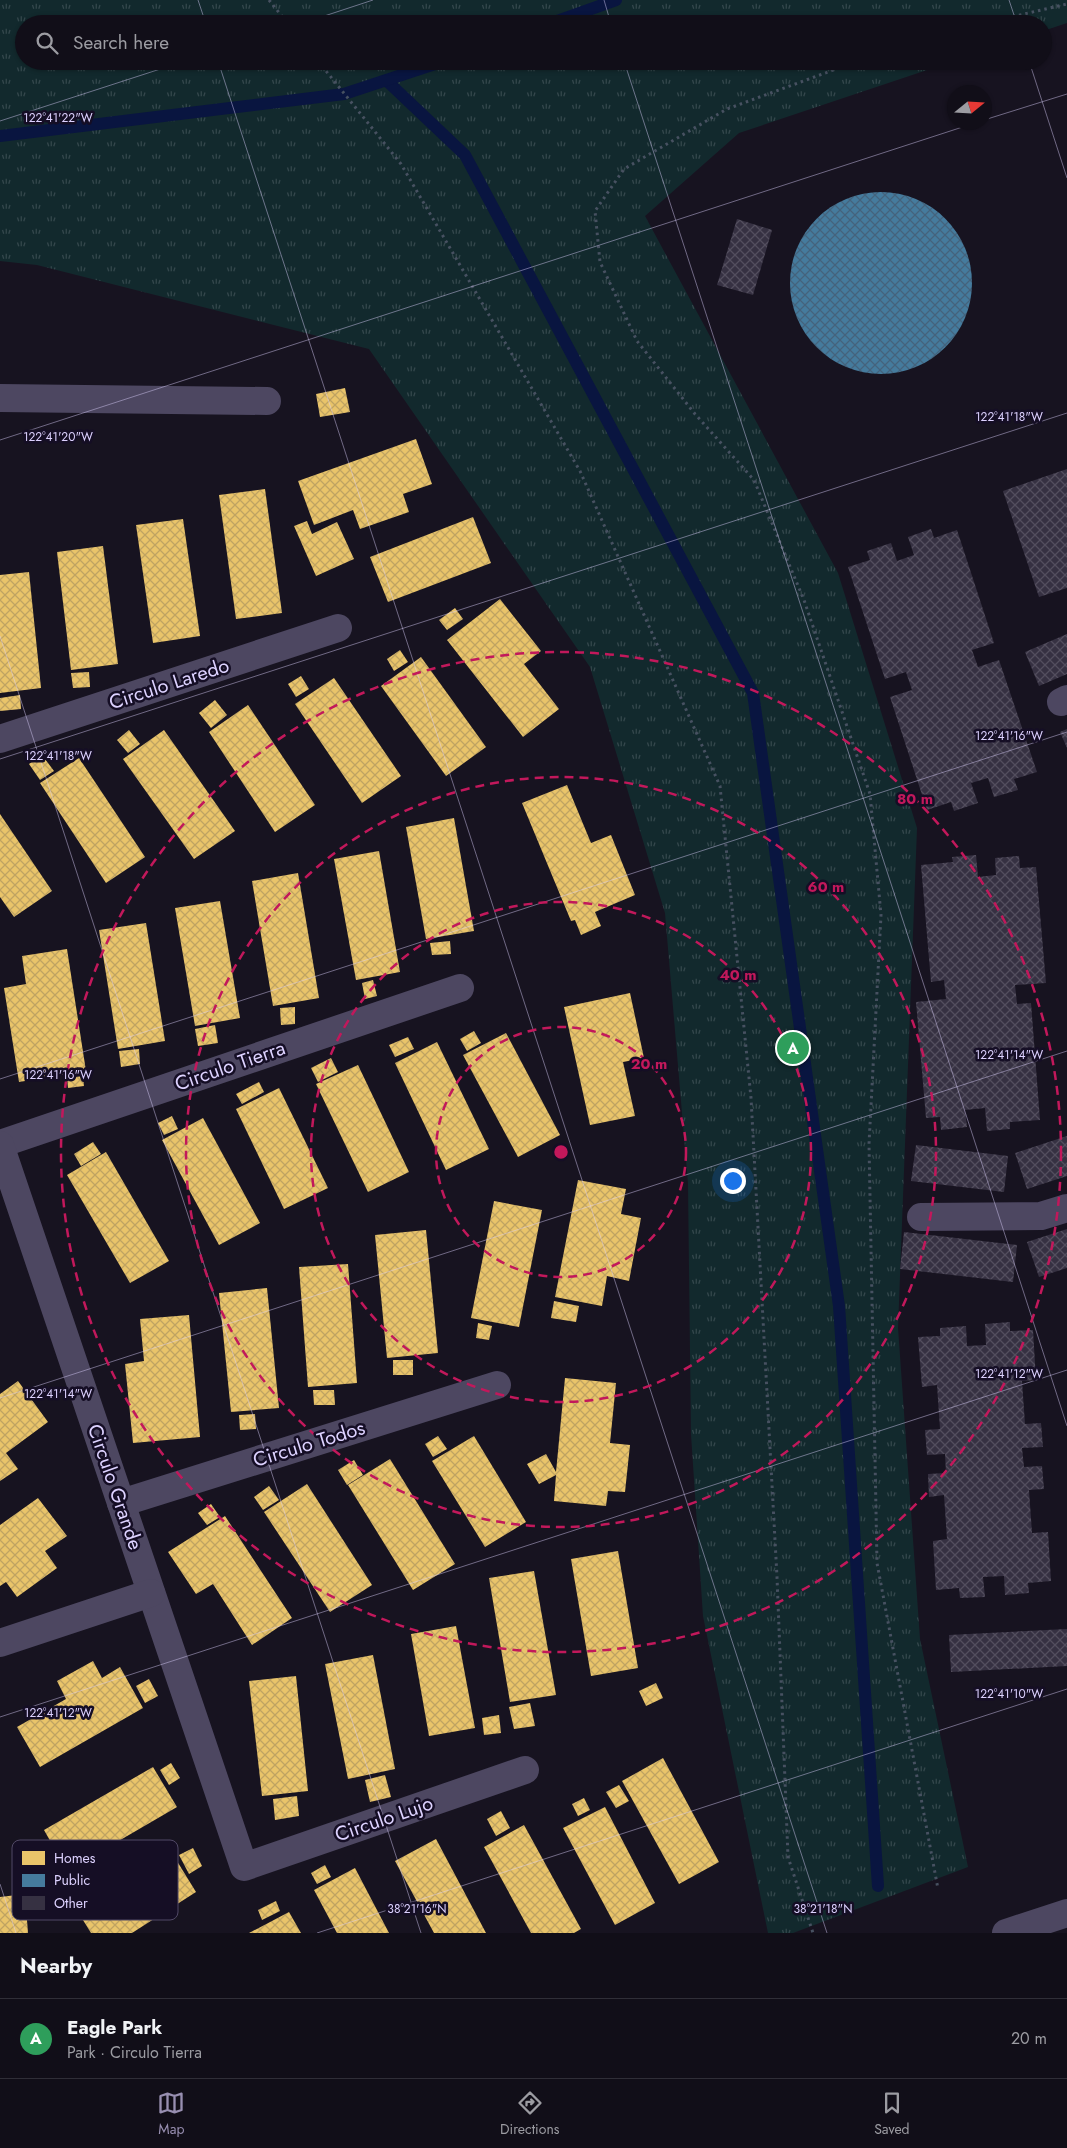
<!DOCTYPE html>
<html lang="en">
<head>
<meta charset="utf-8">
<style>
	body { margin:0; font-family:Jost,sans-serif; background:#1a1721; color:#f1f3f6 }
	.compass { position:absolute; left:947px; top:85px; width:45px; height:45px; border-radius:50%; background:#110e18; box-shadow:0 1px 4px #0004; rotate:72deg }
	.you { position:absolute; left:732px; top:1180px; width:18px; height:18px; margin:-12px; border:4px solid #fff; border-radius:50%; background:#1a73e8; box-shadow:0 0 0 8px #1a73e833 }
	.badge { display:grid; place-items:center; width:32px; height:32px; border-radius:50%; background:#988fb1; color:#fff; font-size:16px; font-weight:700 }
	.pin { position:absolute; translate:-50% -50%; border:2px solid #fff; box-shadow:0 1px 5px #0006 }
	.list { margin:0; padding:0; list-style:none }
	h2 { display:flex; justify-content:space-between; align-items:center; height:65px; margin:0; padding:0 20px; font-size:21px }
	h2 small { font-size:16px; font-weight:400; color:#9c9ca2 }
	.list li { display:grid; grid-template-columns:32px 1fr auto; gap:15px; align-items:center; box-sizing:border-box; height:80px; padding:0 20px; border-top:1px solid #302e37 }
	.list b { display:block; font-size:19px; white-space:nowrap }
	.list p { margin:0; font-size:16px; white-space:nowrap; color:#9c9ca2 }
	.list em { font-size:16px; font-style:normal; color:#9c9ca2 }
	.icon { flex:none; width:28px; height:28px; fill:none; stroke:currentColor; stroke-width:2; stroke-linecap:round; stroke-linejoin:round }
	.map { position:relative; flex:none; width:1067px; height:1933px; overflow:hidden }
	.search { position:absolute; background:#110e18; box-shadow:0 1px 4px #0004; left:15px; right:15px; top:15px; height:55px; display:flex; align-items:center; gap:12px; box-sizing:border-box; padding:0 18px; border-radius:28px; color:#9c9ca2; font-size:19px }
	.sheet { height:145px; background:#110e18 }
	nav { display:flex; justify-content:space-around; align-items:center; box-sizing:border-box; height:70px; border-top:1px solid #302e37; background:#110e18; font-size:14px; color:#9c9ca2 }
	nav a { display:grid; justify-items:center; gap:2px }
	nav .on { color:#988fb1 }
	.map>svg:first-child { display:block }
</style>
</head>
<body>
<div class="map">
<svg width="1067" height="1933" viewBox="0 0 1067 1933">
	<defs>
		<pattern id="park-tufts" width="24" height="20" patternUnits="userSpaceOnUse" patternTransform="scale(1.25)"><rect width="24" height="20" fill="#12292d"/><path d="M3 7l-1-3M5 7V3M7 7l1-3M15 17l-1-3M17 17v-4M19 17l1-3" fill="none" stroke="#34474c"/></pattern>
		<pattern id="homes-cross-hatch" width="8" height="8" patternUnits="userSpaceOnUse" patternTransform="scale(1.25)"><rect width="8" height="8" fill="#e9c46a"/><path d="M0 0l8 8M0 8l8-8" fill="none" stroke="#bfa362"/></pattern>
		<pattern id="public-cross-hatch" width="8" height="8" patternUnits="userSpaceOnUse" patternTransform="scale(1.25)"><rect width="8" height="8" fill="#457b9d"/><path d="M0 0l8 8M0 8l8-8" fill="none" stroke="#44637d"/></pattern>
		<pattern id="building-cross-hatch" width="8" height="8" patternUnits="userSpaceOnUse" patternTransform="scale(1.25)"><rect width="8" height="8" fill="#363142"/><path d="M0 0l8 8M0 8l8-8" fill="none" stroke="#534e5e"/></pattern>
	</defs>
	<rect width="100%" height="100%" fill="#171320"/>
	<path fill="url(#park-tufts)" d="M 0,0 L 1067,0 L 1067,23 L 1043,31 L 1043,24 L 24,24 L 24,61 L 954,61 L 739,133 L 645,216 L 838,573 L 917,828 L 898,1328 L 920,1639 L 968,1867 L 793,1933 L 768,1933 L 703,1616 L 691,1434 L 688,1183 L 665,913 L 590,667 L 369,349 L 37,265 L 0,261 Z"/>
	<g fill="url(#homes-cross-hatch)">
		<path d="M 345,388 L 350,412 L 320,417 L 316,394 Z"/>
		<path d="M 416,439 L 432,484 L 403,494 L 409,512 L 360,529 L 353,510 L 314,525 L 298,481 Z"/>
		<path d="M 265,489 L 282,613 L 236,619 L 219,495 Z"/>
		<path d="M 473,517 L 491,563 L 388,602 L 370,557 Z"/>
		<path d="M 183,519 L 200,636 L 153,643 L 136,525 Z"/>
		<path d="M 307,521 L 312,534 L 337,522 L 354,559 L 316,576 L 294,526 Z"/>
		<path d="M 103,546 L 118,664 L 71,670 L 57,552 Z"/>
		<path d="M 29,572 L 41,688 L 0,693 L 0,575 Z"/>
		<path d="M 500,599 L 541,651 L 524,664 L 559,709 L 523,737 L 447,640 Z"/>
		<path d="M 455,608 L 463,619 L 447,630 L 439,620 Z"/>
		<path d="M 400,650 L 408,662 L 394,671 L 387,659 Z"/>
		<path d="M 421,657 L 486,747 L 446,776 L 381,686 Z"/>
		<path d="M 89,672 L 90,687 L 73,688 L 71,673 Z"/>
		<path d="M 301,676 L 309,689 L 296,697 L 288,684 Z"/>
		<path d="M 334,678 L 401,776 L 362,803 L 295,704 Z"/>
		<path d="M 20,695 L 21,709 L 0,711 L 0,698 Z"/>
		<path d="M 215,700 L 227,715 L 211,728 L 199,713 Z"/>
		<path d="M 248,705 L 315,805 L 275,832 L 209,732 Z"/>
		<path d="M 129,730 L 140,744 L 128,753 L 117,740 Z"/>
		<path d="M 164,730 L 235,831 L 194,859 L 123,759 Z"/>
		<path d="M 42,755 L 54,771 L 40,780 L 29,764 Z"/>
		<path d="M 79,758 L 145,857 L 106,883 L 40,783 Z"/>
		<path d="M 567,785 L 591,843 L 611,835 L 635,895 L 595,912 L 601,926 L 581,935 L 575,920 L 571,921 L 522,803 Z"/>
		<path d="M 0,814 L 52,891 L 14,917 L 0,897 Z"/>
		<path d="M 454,818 L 474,931 L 426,939 L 406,827 Z"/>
		<path d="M 379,851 L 400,972 L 356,980 L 334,859 Z"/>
		<path d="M 298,873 L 319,998 L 273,1006 L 252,881 Z"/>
		<path d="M 220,901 L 240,1018 L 195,1026 L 175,908 Z"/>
		<path d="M 146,923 L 165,1041 L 118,1049 L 99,930 Z"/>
		<path d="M 450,941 L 451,954 L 432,955 L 430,943 Z"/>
		<path d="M 67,949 L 86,1071 L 19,1082 L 4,988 L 26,984 L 22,956 Z"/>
		<path d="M 373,980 L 377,996 L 365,999 L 362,983 Z"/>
		<path d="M 630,993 L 644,1058 L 623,1062 L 635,1116 L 590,1125 L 564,1007 Z"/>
		<path d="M 295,1007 L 295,1024 L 281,1025 L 280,1008 Z"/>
		<path d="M 215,1025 L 218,1043 L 198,1046 L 195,1029 Z"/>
		<path d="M 474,1031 L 481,1043 L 467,1051 L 460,1039 Z"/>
		<path d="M 506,1033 L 560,1135 L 518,1157 L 463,1055 Z"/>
		<path d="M 408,1037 L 414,1049 L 395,1057 L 389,1045 Z"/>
		<path d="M 437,1042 L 489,1149 L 446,1170 L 395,1063 Z"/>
		<path d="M 139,1049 L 140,1064 L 121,1067 L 119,1051 Z"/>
		<path d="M 331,1058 L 338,1072 L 318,1082 L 311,1068 Z"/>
		<path d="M 358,1065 L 409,1172 L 368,1192 L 316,1084 Z"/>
		<path d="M 83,1076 L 84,1086 L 68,1088 L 67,1078 Z"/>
		<path d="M 259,1082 L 264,1092 L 242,1104 L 236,1094 Z"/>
		<path d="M 279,1088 L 328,1188 L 284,1209 L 236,1109 Z"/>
		<path d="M 172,1116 L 178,1129 L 164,1135 L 158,1123 Z"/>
		<path d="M 203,1118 L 260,1223 L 219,1245 L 162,1140 Z"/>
		<path d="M 93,1142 L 101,1154 L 81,1166 L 74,1154 Z"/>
		<path d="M 106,1152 L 169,1261 L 130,1283 L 67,1175 Z"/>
		<path d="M 578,1180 L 626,1189 L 621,1214 L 641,1218 L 629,1281 L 607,1276 L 602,1306 L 555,1297 Z"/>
		<path d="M 494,1201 L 542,1210 L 519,1327 L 471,1318 Z"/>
		<path d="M 426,1230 L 438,1353 L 387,1358 L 375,1235 Z"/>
		<path d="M 348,1264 L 357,1383 L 308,1387 L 299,1267 Z"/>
		<path d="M 267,1288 L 279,1408 L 231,1412 L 219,1293 Z"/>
		<path d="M 554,1301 L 579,1306 L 576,1322 L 551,1318 Z"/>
		<path d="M 189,1315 L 200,1437 L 133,1443 L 125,1364 L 144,1361 L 140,1319 Z"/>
		<path d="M 478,1323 L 492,1326 L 489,1340 L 476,1338 Z"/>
		<rect x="393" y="1360" width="20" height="15"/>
		<path d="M 565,1378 L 616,1383 L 610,1443 L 630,1445 L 625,1492 L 608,1491 L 606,1506 L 554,1501 L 556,1475 L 539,1484 L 527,1464 L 546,1454 L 556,1472 Z"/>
		<path d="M 18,1381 L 48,1422 L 6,1453 L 18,1469 L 0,1481 L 0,1394 Z"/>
		<path d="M 313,1390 L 334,1390 L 335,1405 L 314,1405 Z"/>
		<path d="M 255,1414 L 256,1429 L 240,1430 L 239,1415 Z"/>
		<path d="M 438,1436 L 447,1449 L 433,1457 L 425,1444 Z"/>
		<path d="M 474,1436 L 526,1522 L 485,1547 L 432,1461 Z"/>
		<path d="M 390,1459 L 455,1564 L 413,1590 L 348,1485 Z"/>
		<path d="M 354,1460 L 363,1475 L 347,1485 L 338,1470 Z"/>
		<path d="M 307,1484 L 372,1585 L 330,1612 L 264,1512 Z"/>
		<path d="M 269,1486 L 279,1500 L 263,1510 L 254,1497 Z"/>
		<path d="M 38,1498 L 67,1536 L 45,1551 L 57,1568 L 17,1597 L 6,1582 L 0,1586 L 0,1525 Z"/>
		<path d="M 211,1504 L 220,1517 L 207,1525 L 198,1513 Z"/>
		<path d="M 225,1516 L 292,1618 L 252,1645 L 213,1584 L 196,1594 L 168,1552 Z"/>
		<path d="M 618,1551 L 638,1668 L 591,1676 L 571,1559 Z"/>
		<path d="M 534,1571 L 556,1695 L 510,1702 L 489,1578 Z"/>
		<path d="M 456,1626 L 475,1728 L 429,1736 L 411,1634 Z"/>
		<path d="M 373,1655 L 395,1769 L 348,1779 L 325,1664 Z"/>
		<path d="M 93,1661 L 102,1678 L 120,1667 L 143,1708 L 40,1767 L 17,1727 L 66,1699 L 57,1681 Z"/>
		<path d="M 296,1676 L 308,1791 L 262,1796 L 249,1681 Z"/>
		<path d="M 149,1679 L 158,1696 L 145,1703 L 136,1686 Z"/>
		<path d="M 656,1683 L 663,1698 L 646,1706 L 639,1691 Z"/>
		<path d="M 530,1703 L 535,1726 L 514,1729 L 509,1707 Z"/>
		<path d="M 499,1715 L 501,1733 L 484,1735 L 482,1718 Z"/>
		<path d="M 663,1758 L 719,1862 L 679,1884 L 622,1781 Z"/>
		<path d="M 171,1763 L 180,1778 L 169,1785 L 160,1770 Z"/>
		<path d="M 153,1767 L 177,1807 L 67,1871 L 44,1830 Z"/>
		<path d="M 385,1775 L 391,1797 L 370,1802 L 365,1780 Z"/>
		<path d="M 619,1785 L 629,1801 L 616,1808 L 606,1792 Z"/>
		<path d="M 297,1796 L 299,1816 L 275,1820 L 273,1799 Z"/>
		<path d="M 584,1798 L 590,1810 L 578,1816 L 572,1804 Z"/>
		<path d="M 605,1807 L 655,1903 L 615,1925 L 563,1828 Z"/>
		<path d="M 501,1811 L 510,1828 L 496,1836 L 487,1819 Z"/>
		<path d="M 524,1825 L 581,1929 L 574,1933 L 531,1933 L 484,1847 Z"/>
		<path d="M 436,1839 L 486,1933 L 434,1933 L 395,1861 Z"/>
		<path d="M 193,1848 L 202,1866 L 189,1874 L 179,1855 Z"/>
		<path d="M 172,1853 L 196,1892 L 132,1933 L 91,1933 L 78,1912 Z"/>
		<path d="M 325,1865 L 331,1877 L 317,1884 L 311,1873 Z"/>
		<path d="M 355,1868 L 389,1933 L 337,1933 L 314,1890 Z"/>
		<path d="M 25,1894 L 28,1933 L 0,1933 L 0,1897 Z"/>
		<path d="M 276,1901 L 280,1911 L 262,1920 L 258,1910 Z"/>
		<path d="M 289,1912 L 301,1933 L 249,1933 Z"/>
	</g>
	<circle fill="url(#public-cross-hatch)" cx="881" cy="283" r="91"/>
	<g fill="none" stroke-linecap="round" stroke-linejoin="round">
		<g stroke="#091540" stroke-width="12">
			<path d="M 549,24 L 616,0"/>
			<path d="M 387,81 L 465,155 L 753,693 L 839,1306 L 878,1886"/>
			<path d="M 0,136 L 344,94 L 444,61"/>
		</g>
	</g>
	<g fill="url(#building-cross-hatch)">
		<path d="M 737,219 L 772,230 L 753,295 L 717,285 Z"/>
		<path d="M 1067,469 L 1067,588 L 1039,597 L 1003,491 Z"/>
		<path d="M 931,529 L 934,538 L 957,530 L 994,643 L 972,650 L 978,667 L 999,660 L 1037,772 L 1014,779 L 1018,790 L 994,797 L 988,778 L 971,783 L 978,803 L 954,811 L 951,802 L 927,810 L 890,697 L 912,690 L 906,672 L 885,679 L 848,567 L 870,560 L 867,551 L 891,543 L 897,561 L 914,555 L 908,537 Z"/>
		<path d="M 1067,634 L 1067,674 L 1039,686 L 1025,652 Z"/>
		<path d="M 1067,729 L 1067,748 L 1060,732 Z"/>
		<path d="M 976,855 L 978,877 L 996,875 L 995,858 L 1019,856 L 1020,868 L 1036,867 L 1046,983 L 1015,985 L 1017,1004 L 1031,1003 L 1040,1120 L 1010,1122 L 1010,1129 L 987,1131 L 985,1108 L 965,1110 L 967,1127 L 941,1130 L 940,1117 L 926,1118 L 916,1002 L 946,999 L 944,980 L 931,982 L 921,865 L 953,862 L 952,857 Z"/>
		<path d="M 1067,1136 L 1067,1176 L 1027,1189 L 1015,1153 Z"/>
		<path d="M 916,1145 L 1008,1156 L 1004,1192 L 911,1181 Z"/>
		<path d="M 1067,1229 L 1067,1268 L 1039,1277 L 1027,1242 Z"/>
		<path d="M 904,1232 L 1017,1245 L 1013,1282 L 900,1269 Z"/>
		<path d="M 1010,1322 L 1010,1331 L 1033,1330 L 1036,1380 L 1022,1381 L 1025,1424 L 1041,1423 L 1043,1447 L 1022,1448 L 1024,1467 L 1042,1466 L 1044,1489 L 1029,1490 L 1032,1533 L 1048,1532 L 1051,1581 L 1028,1583 L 1029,1593 L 1005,1595 L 1004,1576 L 983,1577 L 985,1597 L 960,1598 L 959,1588 L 936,1590 L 933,1541 L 947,1539 L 944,1495 L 929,1497 L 928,1474 L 946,1473 L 945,1454 L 927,1455 L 925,1430 L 940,1429 L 937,1385 L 922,1387 L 918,1337 L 940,1336 L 940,1328 L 966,1326 L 967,1346 L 986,1345 L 985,1324 Z"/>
		<path d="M 1067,1629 L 1067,1666 L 951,1672 L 949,1635 Z"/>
	</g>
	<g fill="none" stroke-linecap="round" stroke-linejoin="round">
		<g stroke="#475161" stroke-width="3" stroke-dasharray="2.5 4" stroke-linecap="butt">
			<path d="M 269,0 L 288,24"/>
			<path d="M 981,24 L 1067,4"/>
			<path d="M 318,61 L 401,164 L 580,471 L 720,786 L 751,1098 L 777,1577 L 788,1857 L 813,1933"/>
			<path d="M 858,61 L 727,109 L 624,169 L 595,211 L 600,262 L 637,341 L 695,414 L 754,480 L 804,600 L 870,794 L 881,915 L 869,1144 L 877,1563 L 938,1889"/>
		</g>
		<g stroke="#4d4761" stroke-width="28">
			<path d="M 0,398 L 267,401"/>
			<path d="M 1061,702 L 1067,699"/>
			<path d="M 0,739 L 338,628"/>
			<path d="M 0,1144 L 460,988"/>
			<path d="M 0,1145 L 244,1867 L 525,1770"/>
			<path d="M 921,1217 L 1041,1216 L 1067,1208"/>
			<path d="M 121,1503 L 497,1385"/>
			<path d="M 0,1643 L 151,1593"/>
			<path d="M 1006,1933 L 1067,1913"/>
		</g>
	</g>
	<path fill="none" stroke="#ddd2ff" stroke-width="1" stroke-opacity="0.45" d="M 198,0 L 206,24M 604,0 L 611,24M 1009,0 L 1017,24M 300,24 L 373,0M 218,61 L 827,1933M 624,61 L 1067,1426M 1029,61 L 1067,178M 984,120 L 1067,94M 0,121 L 185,61M 0,440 L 978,122M 0,636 L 421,1933M 0,759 L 1067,413M 0,1079 L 1067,732M 0,1398 L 1067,1051M 0,1717 L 1067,1370M 0,1884 L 16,1933M 317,1933 L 1067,1689"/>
	<g fill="none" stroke="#c2185b" stroke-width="2.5" stroke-dasharray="9 6">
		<circle cx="561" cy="1152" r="125"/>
		<circle cx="561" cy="1152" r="250"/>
		<circle cx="561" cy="1152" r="375"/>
		<circle cx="561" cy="1152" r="500"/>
	</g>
	<g text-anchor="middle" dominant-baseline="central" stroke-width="5" stroke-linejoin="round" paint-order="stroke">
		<g font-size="20" fill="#ddd2ff" stroke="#150e25">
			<text transform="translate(169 684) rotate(-18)">Circulo Laredo</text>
			<text transform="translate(230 1066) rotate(-19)">Circulo Tierra</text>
			<text transform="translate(309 1444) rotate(-17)">Circulo Todos</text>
			<text transform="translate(115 1487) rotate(71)">Circulo Grande</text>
			<text transform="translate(384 1819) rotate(-19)">Circulo Lujo</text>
		</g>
	</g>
	<rect x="12" y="1840" width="166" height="80" rx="8" fill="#150e25" stroke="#514966" stroke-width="1"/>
	<rect x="22" y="1851" width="23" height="14" fill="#e9c46a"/>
	<rect x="22" y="1874" width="23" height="13" fill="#457b9d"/>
	<rect x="22" y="1896" width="23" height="14" fill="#363142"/>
	<g font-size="14" fill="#ddd2ff">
		<text x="54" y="1863">Homes</text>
		<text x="54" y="1885">Public</text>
		<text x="54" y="1908">Other</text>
	</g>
	<g font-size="12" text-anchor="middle" fill="#ddd2ff" stroke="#150e25" stroke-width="5" stroke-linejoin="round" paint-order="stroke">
		<text x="58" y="122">122°41'22"W</text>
		<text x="1009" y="421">122°41'18"W</text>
		<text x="58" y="441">122°41'20"W</text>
		<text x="1009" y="740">122°41'16"W</text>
		<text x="58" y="760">122°41'18"W</text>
		<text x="1009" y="1059">122°41'14"W</text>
		<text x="58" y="1079">122°41'16"W</text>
		<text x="1009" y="1378">122°41'12"W</text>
		<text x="58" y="1398">122°41'14"W</text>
		<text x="1009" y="1698">122°41'10"W</text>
		<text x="58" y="1717">122°41'12"W</text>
		<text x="417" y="1913">38°21'16"N</text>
		<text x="823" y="1913">38°21'18"N</text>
	</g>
	<circle cx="561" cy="1152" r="8" fill="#c2185b" stroke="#150e25" stroke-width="2.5"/>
	<g font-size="15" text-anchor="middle" font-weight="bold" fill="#c2185b" stroke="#150e25" stroke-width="5" stroke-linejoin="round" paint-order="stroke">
		<text x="915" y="804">80 m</text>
		<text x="826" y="892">60 m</text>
		<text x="738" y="980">40 m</text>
		<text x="649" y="1069">20 m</text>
	</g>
</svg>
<svg class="compass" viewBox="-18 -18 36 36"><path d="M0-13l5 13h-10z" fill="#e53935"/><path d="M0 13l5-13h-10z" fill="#9c9ca2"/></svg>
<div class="you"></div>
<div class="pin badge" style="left:793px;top:1048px;background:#2e9e5b">A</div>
<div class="search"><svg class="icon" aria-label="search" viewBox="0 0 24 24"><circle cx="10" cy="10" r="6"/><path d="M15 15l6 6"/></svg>Search here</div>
</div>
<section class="sheet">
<h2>Nearby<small></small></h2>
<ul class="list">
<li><span class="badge" style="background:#2e9e5b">A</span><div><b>Eagle Park</b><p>Park · Circulo Tierra</p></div><em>20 m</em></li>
</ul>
</section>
<nav>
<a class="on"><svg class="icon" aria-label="map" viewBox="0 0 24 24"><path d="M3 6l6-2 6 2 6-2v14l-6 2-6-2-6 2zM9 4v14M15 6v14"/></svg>Map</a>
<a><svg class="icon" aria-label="directions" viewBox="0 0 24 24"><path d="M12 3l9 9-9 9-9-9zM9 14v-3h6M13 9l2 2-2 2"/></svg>Directions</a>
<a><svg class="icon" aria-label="saved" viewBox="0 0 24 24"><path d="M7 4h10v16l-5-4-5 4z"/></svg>Saved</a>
</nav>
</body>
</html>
